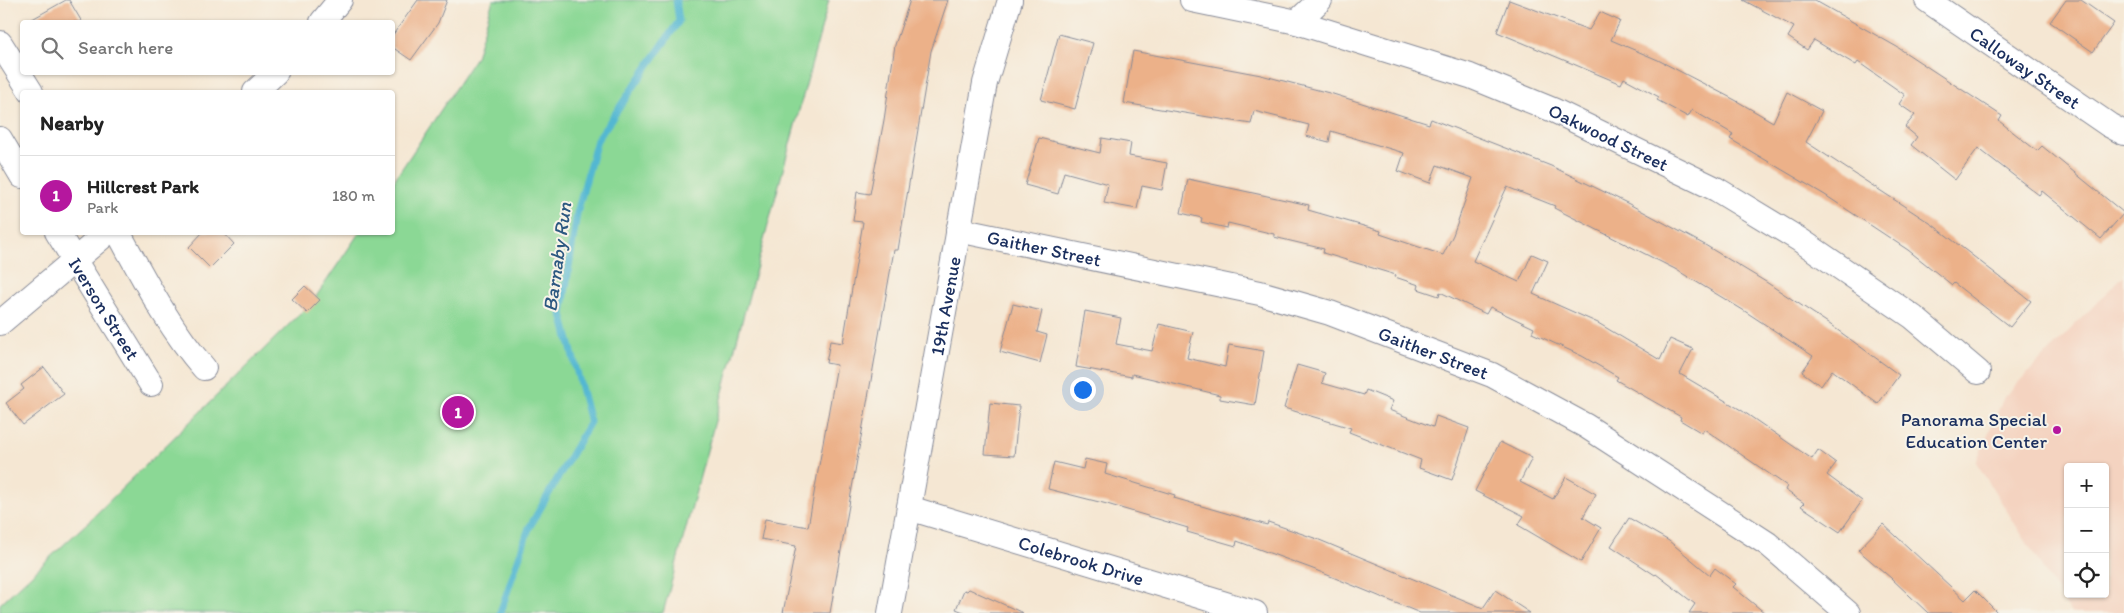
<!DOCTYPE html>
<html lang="en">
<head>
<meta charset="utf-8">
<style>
	body { margin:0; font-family:Itim,sans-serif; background:#f2f2f2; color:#222 }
	.controls { position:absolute; right:15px; bottom:15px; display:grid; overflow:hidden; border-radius:5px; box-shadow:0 1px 4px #0004 }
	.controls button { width:45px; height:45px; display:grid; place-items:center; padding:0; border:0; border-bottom:1px solid #e0e0e0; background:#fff; color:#222; font:25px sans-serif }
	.you { position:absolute; left:1082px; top:389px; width:18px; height:18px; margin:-12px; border:4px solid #fff; border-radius:50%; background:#1a73e8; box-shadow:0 0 0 8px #1a73e833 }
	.badge { display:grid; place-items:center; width:32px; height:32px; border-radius:50%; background:#b5179e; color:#fff; font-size:16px; font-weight:700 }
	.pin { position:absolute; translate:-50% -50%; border:2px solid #fff; box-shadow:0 1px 5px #0006 }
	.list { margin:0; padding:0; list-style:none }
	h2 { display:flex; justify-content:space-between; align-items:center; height:65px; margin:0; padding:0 20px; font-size:21px }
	h2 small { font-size:16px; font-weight:400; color:#767676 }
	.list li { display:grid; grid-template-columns:32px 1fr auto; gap:15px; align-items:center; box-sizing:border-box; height:80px; padding:0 20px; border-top:1px solid #e0e0e0 }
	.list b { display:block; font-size:19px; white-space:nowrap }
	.list p { margin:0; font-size:16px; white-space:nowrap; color:#767676 }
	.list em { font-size:16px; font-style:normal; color:#767676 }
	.icon { flex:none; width:28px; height:28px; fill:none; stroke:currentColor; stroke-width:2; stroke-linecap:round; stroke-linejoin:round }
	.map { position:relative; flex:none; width:2124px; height:613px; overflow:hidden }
	.search { position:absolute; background:#fff; box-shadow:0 1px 4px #0004; left:20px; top:20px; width:375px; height:55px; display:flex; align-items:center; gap:12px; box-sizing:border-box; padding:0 18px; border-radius:5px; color:#767676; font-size:19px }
	.panel { position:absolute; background:#fff; box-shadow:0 1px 4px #0004; left:20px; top:90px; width:375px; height:145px; border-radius:5px }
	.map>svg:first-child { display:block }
</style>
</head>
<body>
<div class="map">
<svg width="2124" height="613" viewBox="0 0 2124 613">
	<rect width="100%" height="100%" fill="#f7f3e8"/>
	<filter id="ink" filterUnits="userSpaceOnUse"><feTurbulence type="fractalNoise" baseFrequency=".02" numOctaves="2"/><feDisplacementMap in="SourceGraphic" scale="10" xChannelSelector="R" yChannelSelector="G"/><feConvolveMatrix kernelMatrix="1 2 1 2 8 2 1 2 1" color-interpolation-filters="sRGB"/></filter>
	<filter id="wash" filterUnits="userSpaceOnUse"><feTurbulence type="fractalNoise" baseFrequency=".0096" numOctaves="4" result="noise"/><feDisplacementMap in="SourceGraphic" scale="20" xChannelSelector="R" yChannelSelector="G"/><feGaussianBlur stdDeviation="1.12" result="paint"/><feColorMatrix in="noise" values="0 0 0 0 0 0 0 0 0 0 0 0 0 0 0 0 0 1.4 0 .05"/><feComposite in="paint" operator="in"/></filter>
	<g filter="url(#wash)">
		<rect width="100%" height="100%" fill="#f5e7d3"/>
		<path fill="#f4d3c0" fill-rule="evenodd" d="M 2124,275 L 2124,613 L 2071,613 L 1976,462 L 2004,397 ZM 2068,467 L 2105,467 L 2105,594 L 2068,594 Z"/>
		<path fill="#8bd895" stroke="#53847a" d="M 493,0 L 829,0 L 663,613 L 0,613 L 0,604 L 86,524 L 313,301 L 359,233 L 392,232 L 393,182 L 476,57 Z"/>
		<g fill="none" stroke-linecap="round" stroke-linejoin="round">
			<path stroke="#53b7d2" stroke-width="7" d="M 500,613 L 529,528 L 590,422 L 562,314 L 577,213 L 597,140 L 679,21 L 676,0"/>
		</g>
		<g id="blocks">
			<g fill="#ecb189">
				<path d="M 66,0 L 69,0 L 82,22 L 27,22 Z"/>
				<path d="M 418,0 L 447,0 L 438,23 L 411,60 L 392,47 L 392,36 Z"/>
				<path d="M 910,0 L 948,0 L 931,51 L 898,250 L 894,250 L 830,613 L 783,613 L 796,546 L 761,539 L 765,519 L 808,527 L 837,365 L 826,363 L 830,341 L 843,343 L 863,222 L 853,221 L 857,192 L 870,194 L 884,120 L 895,45 Z"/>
				<path d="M 1509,0 L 1589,30 L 1600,12 L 1620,21 L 1611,40 L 1658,60 L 1735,100 L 1773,122 L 1787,92 L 1822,111 L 1806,142 L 1933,225 L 2031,301 L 2010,327 L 1954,283 L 1952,285 L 1908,250 L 1825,195 L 1730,139 L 1733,134 L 1692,110 L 1688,117 L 1657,100 L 1659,97 L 1624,78 L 1621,84 L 1497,32 Z"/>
				<path d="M 1743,0 L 1814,0 L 1897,47 L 2002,116 L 1999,121 L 2037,151 L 2042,146 L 2124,213 L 2101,239 L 2042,191 L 2039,195 L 1978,148 L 1955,180 L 1911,145 L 1917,137 L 1905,127 L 1915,115 L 1899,104 L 1905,95 L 1858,62 L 1856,65 L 1814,40 L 1807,50 L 1788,37 L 1794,27 Z"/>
				<path d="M 2066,0 L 2081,0 L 2114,23 L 2093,52 L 2050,22 Z"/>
				<path d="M 1059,34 L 1093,43 L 1075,109 L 1041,100 Z"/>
				<path d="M 1133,51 L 1261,75 L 1333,94 L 1429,124 L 1431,119 L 1551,166 L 1629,204 L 1705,245 L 1766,282 L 1828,323 L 1899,375 L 1878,404 L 1832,370 L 1821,386 L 1802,372 L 1813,356 L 1743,310 L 1675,269 L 1554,208 L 1555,206 L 1507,187 L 1473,261 L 1519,282 L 1532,254 L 1548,261 L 1533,294 L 1598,323 L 1660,360 L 1670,339 L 1693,349 L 1680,374 L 1741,410 L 1812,459 L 1818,450 L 1836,463 L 1827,475 L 1862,501 L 1840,532 L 1801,506 L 1804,503 L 1785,490 L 1787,486 L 1704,429 L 1702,433 L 1680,420 L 1681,417 L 1616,380 L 1618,377 L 1582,356 L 1532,333 L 1534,328 L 1490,307 L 1486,314 L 1440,292 L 1439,296 L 1418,289 L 1419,285 L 1395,277 L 1396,275 L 1323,253 L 1324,249 L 1274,237 L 1274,234 L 1228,223 L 1227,228 L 1201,222 L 1202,218 L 1181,213 L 1188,179 L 1309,205 L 1308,210 L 1381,231 L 1380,234 L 1443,255 L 1453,235 L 1473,178 L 1437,165 L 1430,183 L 1398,171 L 1404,153 L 1331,131 L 1329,142 L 1306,136 L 1309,125 L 1254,111 L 1251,124 L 1124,103 Z"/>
				<path d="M 1039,138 L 1100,153 L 1102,138 L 1131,143 L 1129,156 L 1167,163 L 1162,190 L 1142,186 L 1137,209 L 1104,203 L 1108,184 L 1064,172 L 1058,194 L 1025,185 Z"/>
				<path d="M 203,232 L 223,232 L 234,244 L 210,268 L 189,247 Z"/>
				<path d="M 305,286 L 320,300 L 307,313 L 292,299 Z"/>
				<path d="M 1013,304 L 1042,311 L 1037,332 L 1047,335 L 1040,363 L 1000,352 Z"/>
				<path d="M 1085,311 L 1121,318 L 1116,344 L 1152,351 L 1159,324 L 1193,332 L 1187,358 L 1225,367 L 1229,345 L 1264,351 L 1255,405 L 1220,399 L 1220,395 L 1132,374 L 1132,377 L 1076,367 Z"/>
				<path d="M 1297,365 L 1325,373 L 1322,383 L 1364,395 L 1366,390 L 1393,401 L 1389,410 L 1433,427 L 1436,416 L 1469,428 L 1452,480 L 1419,468 L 1421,460 L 1349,432 L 1351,428 L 1284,408 Z"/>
				<path d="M 44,367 L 64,394 L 23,425 L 6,403 L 24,389 L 21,385 Z"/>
				<path d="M 990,403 L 1019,406 L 1014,456 L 985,454 Z"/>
				<path d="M 1500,442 L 1532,458 L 1520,482 L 1553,499 L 1566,477 L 1596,494 L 1583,517 L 1601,528 L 1581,562 L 1518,525 L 1524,516 L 1475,491 Z"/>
				<path d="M 1085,459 L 1107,464 L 1105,474 L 1175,495 L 1174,498 L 1267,525 L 1268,522 L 1317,539 L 1483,608 L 1495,590 L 1530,613 L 1420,613 L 1313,569 L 1237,541 L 1236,546 L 1187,532 L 1188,528 L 1107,504 L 1048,489 L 1054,462 L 1083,469 Z"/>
				<path d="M 1629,518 L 1669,541 L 1710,575 L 1715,568 L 1736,584 L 1733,587 L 1765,613 L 1689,613 L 1695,604 L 1656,574 L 1655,575 L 1611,546 Z"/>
				<path d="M 1883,524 L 1965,600 L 1975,590 L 1998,613 L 1928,613 L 1891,578 L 1858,550 Z"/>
				<path d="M 969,589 L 1023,613 L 966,613 L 956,609 L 964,590 L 967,591 Z"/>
			</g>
		</g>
	</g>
	<g filter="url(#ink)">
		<use href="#blocks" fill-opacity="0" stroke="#888b98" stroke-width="1"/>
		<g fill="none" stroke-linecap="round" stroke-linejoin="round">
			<g stroke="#888b98" stroke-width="26">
				<g id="street">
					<path id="s1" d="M 1192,0 L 1297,22 L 1470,76 L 1553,110 L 1716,189 L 1800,240 L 1913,317 L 1978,372"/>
					<path id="s2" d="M 1927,0 L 2109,125 L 2124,133"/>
					<path d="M 322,22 L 340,0"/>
					<path d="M 1297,22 L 1320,0"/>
					<path d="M 0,43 L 31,92"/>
					<path d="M 255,92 L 276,72"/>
					<path d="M 0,139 L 22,176"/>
					<path id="s3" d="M 958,230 L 1260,293 L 1330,313 L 1492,375 L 1586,426 L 1768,544 L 1848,613"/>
					<path id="s4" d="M 57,232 L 151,384"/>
					<path d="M 118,232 C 144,279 169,328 204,368"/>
					<path d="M 0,323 L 108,232"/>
					<path id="s5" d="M 909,508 L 1255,613"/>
					<path id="s6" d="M 890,613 L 985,83 L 1010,0"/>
				</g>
			</g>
			<use href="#street" stroke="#fff" stroke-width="24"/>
		</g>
	</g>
	<circle fill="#b5179e" stroke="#f7f3e8" stroke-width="2" cx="2057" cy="430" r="5"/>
	<g text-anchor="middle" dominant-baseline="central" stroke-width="4" stroke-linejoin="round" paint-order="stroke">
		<g font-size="19" fill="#1b2f5e" stroke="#f7f3e8">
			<text stroke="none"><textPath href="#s2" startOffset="119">Calloway Street</textPath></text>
			<text stroke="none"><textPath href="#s1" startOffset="440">Oakwood Street</textPath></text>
			<text stroke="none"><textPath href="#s3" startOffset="88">Gaither Street</textPath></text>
			<text stroke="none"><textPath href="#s6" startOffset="312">19th Avenue</textPath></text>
			<text stroke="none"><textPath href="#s4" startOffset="90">Iverson Street</textPath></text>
			<text stroke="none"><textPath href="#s3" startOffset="492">Gaither Street</textPath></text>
			<text stroke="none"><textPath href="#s5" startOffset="180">Colebrook Drive</textPath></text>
		</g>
		<g font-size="19" fill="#1b2f5e" stroke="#f7f3e8" text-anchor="end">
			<text x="2047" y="419">Panorama Special<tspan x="2047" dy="22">Education Center</tspan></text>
		</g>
		<g font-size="20" font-style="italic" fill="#2c5881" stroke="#f7f3e8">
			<text transform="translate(557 257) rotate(-82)">Barnaby Run</text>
		</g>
	</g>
</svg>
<div class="controls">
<button>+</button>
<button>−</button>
<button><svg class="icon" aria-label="locate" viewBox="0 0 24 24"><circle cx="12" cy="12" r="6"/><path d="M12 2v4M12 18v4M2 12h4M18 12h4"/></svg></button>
</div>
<div class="you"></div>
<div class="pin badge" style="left:458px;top:412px">1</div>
<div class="search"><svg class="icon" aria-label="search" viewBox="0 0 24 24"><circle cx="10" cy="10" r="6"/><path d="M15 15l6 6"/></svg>Search here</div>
<section class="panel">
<h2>Nearby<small></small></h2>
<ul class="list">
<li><span class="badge">1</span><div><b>Hillcrest Park</b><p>Park</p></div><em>180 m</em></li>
</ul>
</section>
</div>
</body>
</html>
